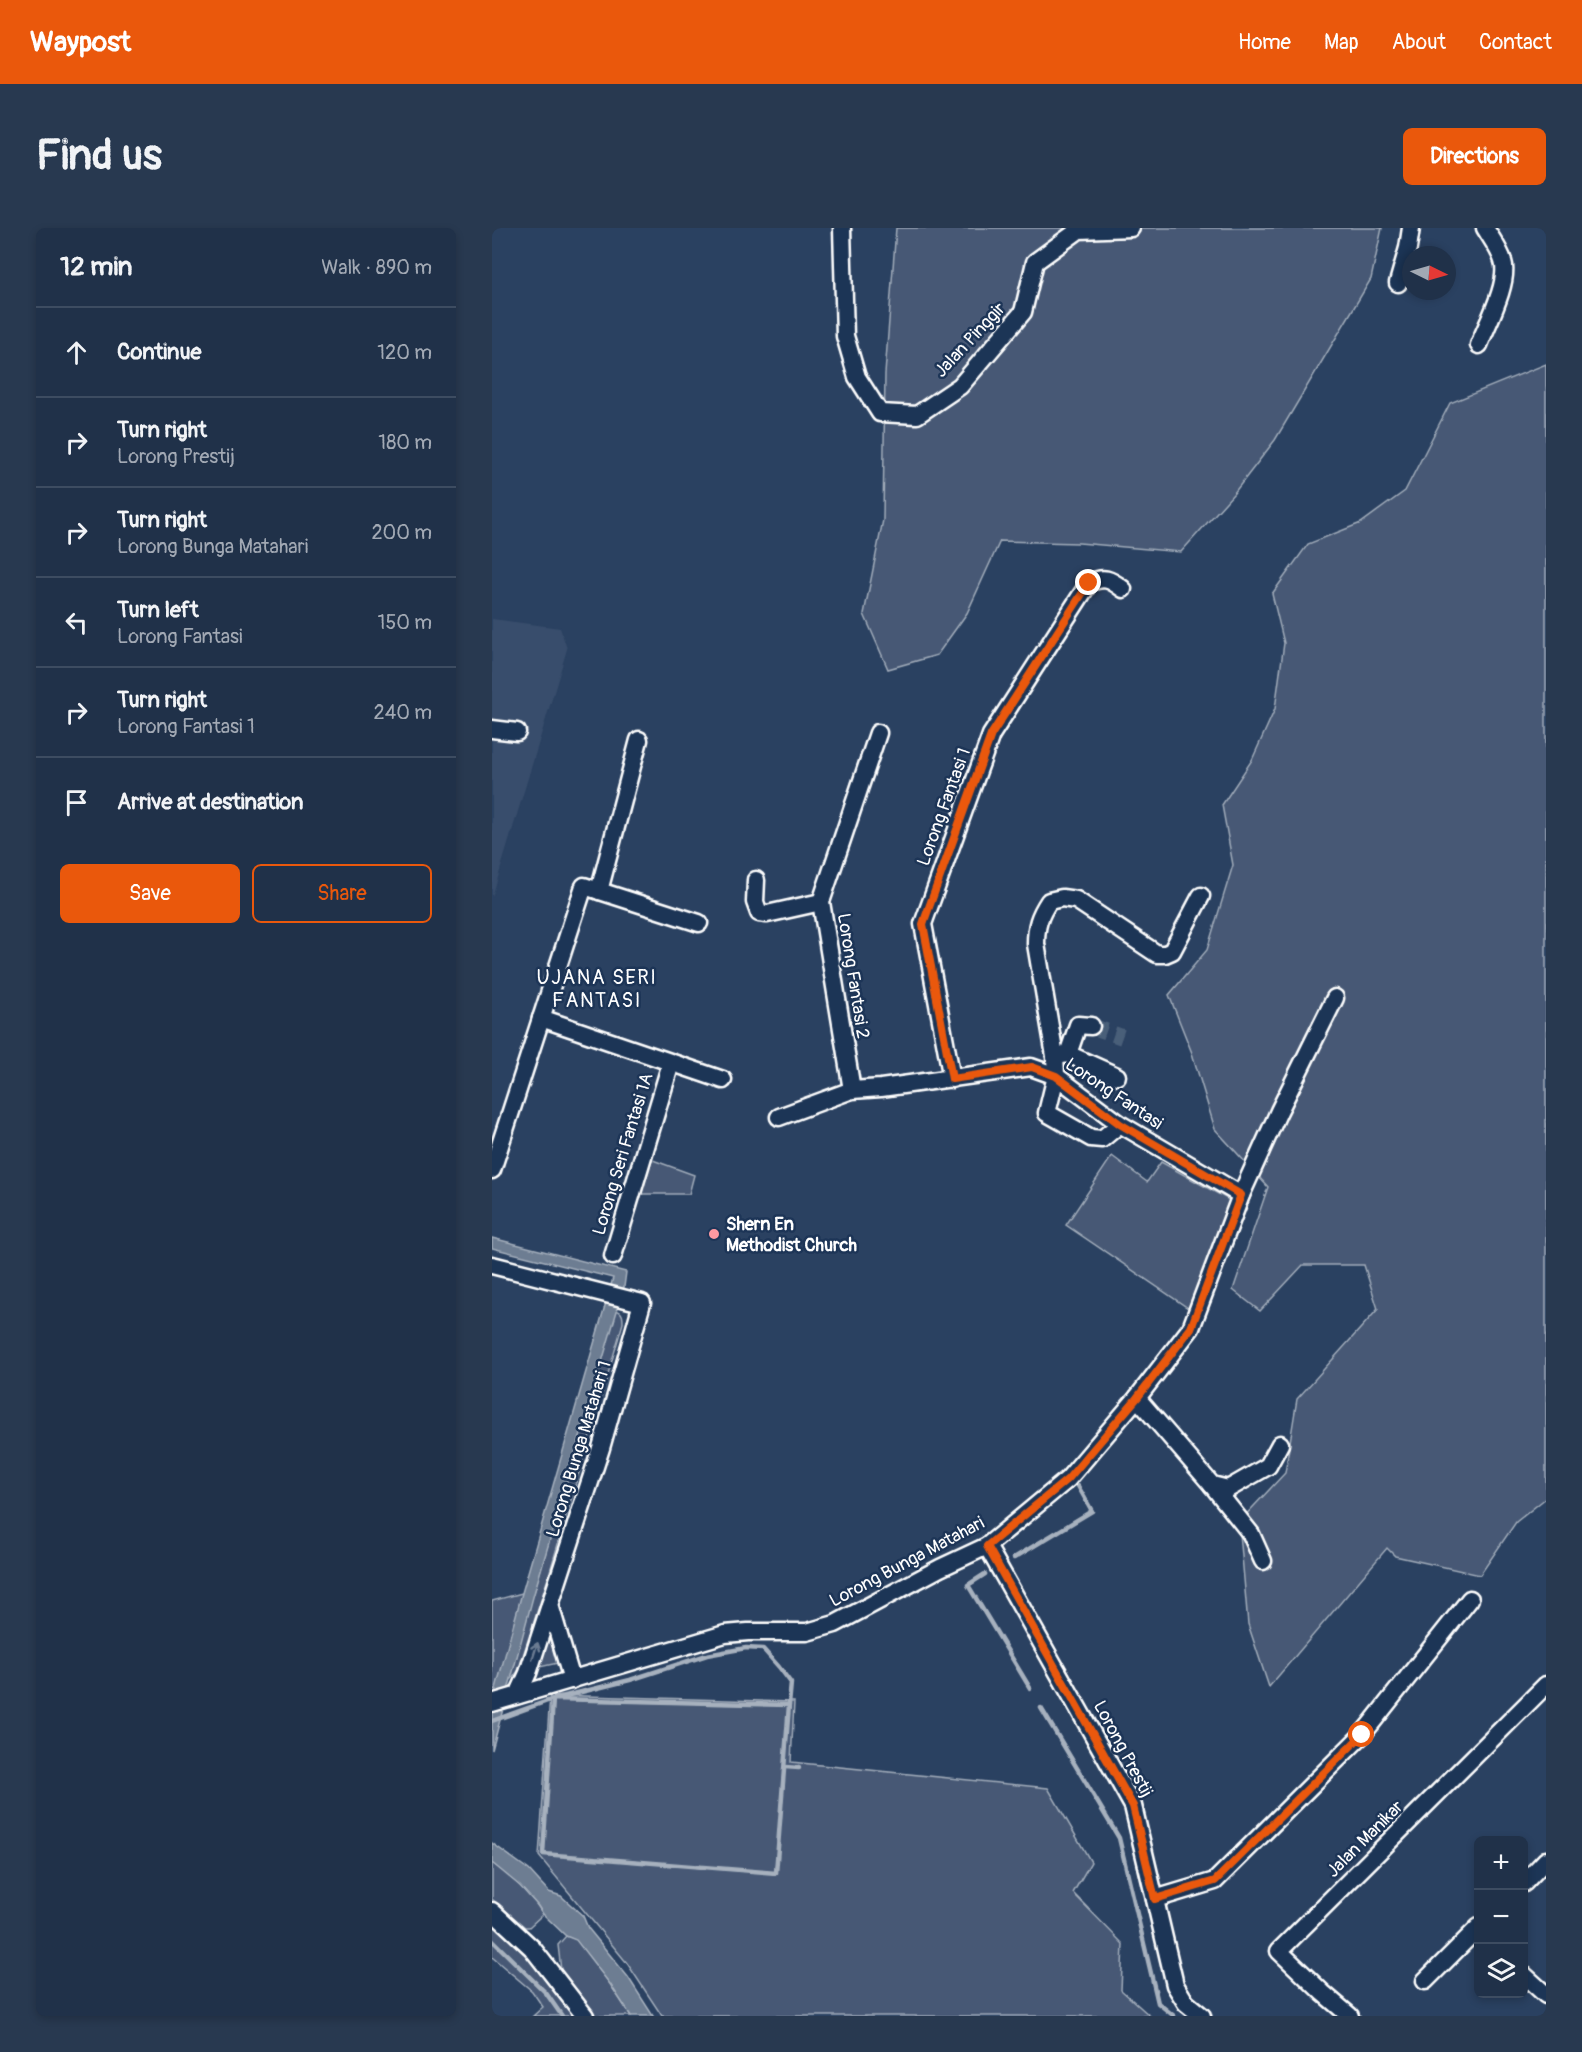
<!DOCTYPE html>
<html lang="en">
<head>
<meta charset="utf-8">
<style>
	body { margin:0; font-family:Pangolin,sans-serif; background:#283950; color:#f1f3f6 }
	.controls { position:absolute; right:18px; bottom:18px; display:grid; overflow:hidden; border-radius:9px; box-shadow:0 3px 9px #0003 }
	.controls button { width:54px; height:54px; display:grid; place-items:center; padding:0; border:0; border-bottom:2px solid #3d4c61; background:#203149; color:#f1f3f6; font:30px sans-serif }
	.compass { position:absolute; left:910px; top:18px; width:54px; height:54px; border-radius:50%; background:#203149; box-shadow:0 3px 9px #0003; rotate:95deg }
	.stop { position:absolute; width:18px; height:18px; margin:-14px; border:4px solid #ea580c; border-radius:50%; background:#fff }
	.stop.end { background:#ea580c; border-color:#fff; box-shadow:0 2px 6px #0008 }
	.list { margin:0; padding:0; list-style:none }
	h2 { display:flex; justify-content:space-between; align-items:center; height:78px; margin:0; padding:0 24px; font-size:26px }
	h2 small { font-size:20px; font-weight:400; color:#a2a9b4 }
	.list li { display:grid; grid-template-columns:39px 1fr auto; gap:18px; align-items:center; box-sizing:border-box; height:90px; padding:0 24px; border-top:2px solid #3d4c61 }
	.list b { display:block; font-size:22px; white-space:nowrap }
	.list p { margin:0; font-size:20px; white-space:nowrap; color:#a2a9b4 }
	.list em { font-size:20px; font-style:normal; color:#a2a9b4 }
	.actions { display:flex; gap:12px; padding:18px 24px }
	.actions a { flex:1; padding:14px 0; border:2px solid #ea580c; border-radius:9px; text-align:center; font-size:21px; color:#ea580c }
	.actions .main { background:#ea580c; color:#fff }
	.icon { flex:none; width:33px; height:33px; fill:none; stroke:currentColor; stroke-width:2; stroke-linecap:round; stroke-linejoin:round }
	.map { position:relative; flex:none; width:1054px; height:1788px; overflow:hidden; border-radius:9px }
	header { display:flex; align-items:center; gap:36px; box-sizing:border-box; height:84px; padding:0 30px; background:#ea580c; color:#fff }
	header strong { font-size:28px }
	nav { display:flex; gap:33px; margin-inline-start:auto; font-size:21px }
	.intro { display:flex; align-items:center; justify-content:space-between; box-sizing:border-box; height:144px; padding:0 36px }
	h1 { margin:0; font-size:42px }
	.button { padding:15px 27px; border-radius:9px; background:#ea580c; color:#fff; font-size:21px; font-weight:700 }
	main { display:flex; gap:36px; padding:0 36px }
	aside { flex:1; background:#203149; border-radius:9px; box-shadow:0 3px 9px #0003 }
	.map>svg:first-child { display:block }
</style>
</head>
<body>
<header>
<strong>Waypost</strong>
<nav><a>Home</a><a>Map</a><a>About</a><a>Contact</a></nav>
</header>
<div class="intro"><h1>Find us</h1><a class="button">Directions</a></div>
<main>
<aside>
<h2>12 min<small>Walk · 890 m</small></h2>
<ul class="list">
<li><svg class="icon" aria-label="ahead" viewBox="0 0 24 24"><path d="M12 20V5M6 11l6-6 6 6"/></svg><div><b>Continue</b></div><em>120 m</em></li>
<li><svg class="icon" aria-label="right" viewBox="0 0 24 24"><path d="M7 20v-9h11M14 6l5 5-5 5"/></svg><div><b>Turn right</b><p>Lorong Prestij</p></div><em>180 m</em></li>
<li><svg class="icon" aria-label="right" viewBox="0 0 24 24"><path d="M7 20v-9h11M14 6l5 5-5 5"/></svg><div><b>Turn right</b><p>Lorong Bunga Matahari</p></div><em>200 m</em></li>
<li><svg class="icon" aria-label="left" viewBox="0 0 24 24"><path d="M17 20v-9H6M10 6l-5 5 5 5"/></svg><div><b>Turn left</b><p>Lorong Fantasi</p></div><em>150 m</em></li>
<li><svg class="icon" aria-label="right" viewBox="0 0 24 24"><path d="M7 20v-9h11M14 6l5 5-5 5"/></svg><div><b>Turn right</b><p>Lorong Fantasi 1</p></div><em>240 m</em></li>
<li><svg class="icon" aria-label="arrive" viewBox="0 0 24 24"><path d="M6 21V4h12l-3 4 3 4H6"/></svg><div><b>Arrive at destination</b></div></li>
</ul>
<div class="actions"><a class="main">Save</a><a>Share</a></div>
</aside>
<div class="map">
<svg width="1054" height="1788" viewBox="0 0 1054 1788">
	<rect width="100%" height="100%" fill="#2a4161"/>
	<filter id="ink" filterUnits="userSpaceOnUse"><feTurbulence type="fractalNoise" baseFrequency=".0167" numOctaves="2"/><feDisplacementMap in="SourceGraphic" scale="12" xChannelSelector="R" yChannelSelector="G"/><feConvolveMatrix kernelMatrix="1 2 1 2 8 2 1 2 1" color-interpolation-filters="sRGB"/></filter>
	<g filter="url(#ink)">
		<path fill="#394e6c" d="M 0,391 L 68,400 L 75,421 L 0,669 Z"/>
		<g fill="#465975" stroke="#a2acba" stroke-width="1.5">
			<path d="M 404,0 L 890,0 L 879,51 L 783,212 L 742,265 L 689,324 L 587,315 L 508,313 L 475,385 L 445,427 L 396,441 L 372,386 L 391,292 L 393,146 Z"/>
			<path d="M 1054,136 L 1054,1270 L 1024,1294 L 988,1347 L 903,1328 L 895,1320 L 777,1459 L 756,1396 L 747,1294 L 793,1245 L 805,1171 L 886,1081 L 872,1037 L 811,1037 L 768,1083 L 741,1062 L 776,959 L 723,901 L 700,825 L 677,767 L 715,722 L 741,637 L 730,577 L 760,532 L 783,481 L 792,415 L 780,366 L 816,316 L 869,295 L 913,263 L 958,175 Z"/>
			<path d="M 620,928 L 655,954 L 669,934 L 739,973 L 702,1084 L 574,997 Z"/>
			<path d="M 158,931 L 202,947 L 197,966 L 147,966 Z"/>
			<path d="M 124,1082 C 131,1084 131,1089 131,1095 L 56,1350 L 26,1443 C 20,1453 12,1459 0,1462 L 0,1373 L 30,1365 L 41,1368 Z"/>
			<path d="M 56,1403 L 66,1435 L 43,1440 Z"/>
			<path d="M 58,1467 L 302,1474 L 299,1534 L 556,1560 L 599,1634 L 581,1665 L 631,1716 L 629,1762 L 658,1788 L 170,1788 L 135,1735 L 47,1628 Z"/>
			<path d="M 0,1635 C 19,1648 39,1666 51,1686 L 37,1699 L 33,1699 L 0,1671 Z"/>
			<path d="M 0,1692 L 39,1729 L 83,1788 L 41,1788 L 51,1779 L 40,1763 L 0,1729 Z"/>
			<path d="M 74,1708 L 84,1711 L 118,1756 L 139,1788 L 103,1788 L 69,1742 L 66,1717 Z"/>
		</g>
		<g fill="#6d7d92" stroke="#a7b1be" stroke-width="1.5">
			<path d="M 0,1010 L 134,1044 L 132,1059 L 41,1369 L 0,1522 L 0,1475 L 30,1365 L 121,1050 L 0,1020 Z"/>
			<path d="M 0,1615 L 37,1642 L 57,1664 L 69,1668 L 91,1688 L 96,1700 L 136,1749 L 161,1788 L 139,1788 L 118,1756 L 84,1712 L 74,1708 L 51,1686 L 46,1678 L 28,1658 L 0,1635 Z"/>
		</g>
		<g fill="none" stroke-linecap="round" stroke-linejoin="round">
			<g stroke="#a7b1be" stroke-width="4.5">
				<path d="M 522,1330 L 600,1283 L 586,1258"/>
				<path d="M 493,1346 L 476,1357 L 538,1460"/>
				<path d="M 61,1471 L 297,1477 L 284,1645 L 51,1626 Z"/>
				<path d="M 549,1480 L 627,1610 L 666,1775 L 682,1788"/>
				<path d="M 0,1493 L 61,1471 L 138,1452 L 215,1427 L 254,1420 L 271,1421 L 287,1439 L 299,1455 L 297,1477"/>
				<path d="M 293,1539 L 307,1540"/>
				<path d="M 0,1712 L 54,1765 L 70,1788"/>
			</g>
			<path stroke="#4a5e79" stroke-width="16" stroke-dasharray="16 8" stroke-linecap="butt" d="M 599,798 L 630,809"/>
			<g stroke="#fff" stroke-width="21">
				<g id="minor">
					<path d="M 350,0 L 353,108 L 365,149 L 388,185 L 425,187 L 468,158 L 531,84 L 543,34 L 587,2 L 639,0"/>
					<path d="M 906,55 L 916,20 L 919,0"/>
					<path d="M 987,117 C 995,96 1018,54 1011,33 C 1008,22 999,10 993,0"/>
					<path d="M 0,501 L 25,504"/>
					<path d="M 264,652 L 263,674 L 267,685 L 275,686 L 329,674"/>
					<path d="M 107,663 L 147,512"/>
					<path d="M 49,790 L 231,852"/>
					<path d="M 576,826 L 586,797 L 599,798"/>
					<path d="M 563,828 L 576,826 L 625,848"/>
					<path d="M 460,851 L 431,696 L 499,507 L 597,355 C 612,348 618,351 631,361"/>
					<path d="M 360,862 L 329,674 L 386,505"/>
					<path d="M 287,889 L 360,862 L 389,860 L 539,839 L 564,848 L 628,896 L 749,967"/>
					<path d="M 628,896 L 610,911 L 599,910 L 555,885 L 564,848 L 563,828 L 544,716 C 544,698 547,688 557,673 L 570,670 L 584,672 L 665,726 L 673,726 L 680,723 L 709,668"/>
					<path d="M 0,942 L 92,658 L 207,695"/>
					<path d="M 121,1028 L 179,835"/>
					<path d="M 0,1037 L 150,1075 L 109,1220 L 36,1445 L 26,1467"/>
					<path d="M 645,1170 L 720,1257 L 736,1261 L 776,1238 L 788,1216"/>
					<path d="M 720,1257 L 759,1306 L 771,1333"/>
					<path d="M 495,1318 L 641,1578 L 683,1757 L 694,1775 L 710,1788"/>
					<path d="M 58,1377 L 80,1452"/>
					<path d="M 0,1475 L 233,1406 L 256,1404 L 315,1404 L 343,1396 L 448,1340 L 495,1318 L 576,1251 L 645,1170 L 699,1100 L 749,967 L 787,883 L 843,770"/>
					<path d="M 1032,1655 L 1054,1632"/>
					<path d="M 663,1671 L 723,1653 L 870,1507 L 978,1371"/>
					<path d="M 0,1683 L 40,1720 L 93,1788"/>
					<path d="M 1032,1747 L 1054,1767"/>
					<path d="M 933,1753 L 987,1699"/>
					<path d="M 858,1788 L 831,1765 L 787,1723 L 1054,1457"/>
				</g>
			</g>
			<use href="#minor" stroke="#1d3557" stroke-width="16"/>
		</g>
		<defs><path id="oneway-shaft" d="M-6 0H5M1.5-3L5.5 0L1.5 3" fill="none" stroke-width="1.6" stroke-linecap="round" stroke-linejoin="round" transform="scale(1.5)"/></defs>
		<use stroke="#6c7c92" href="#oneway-shaft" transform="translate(43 1423) rotate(-72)"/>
	</g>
	<g fill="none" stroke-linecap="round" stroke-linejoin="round" filter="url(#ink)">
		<path stroke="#ea580c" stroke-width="8" d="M 597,355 L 499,507 L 431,696 L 460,851 L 540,839 L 564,848 L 628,896 L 749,967 L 699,1100 L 645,1170 L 576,1251 L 495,1318 L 641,1578 L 663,1671 L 723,1653 L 870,1507"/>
	</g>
	<circle fill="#ff9aa2" stroke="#1d3557" stroke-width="2" cx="222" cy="1006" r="6"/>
	<g text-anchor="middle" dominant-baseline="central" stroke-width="5" stroke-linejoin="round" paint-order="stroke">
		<g font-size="18" fill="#fff" stroke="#1d3557">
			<text transform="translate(478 112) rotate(-47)">Jalan Pinggir</text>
			<text transform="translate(452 579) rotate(-70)">Lorong Fantasi 1</text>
			<text transform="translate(361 748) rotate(81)">Lorong Fantasi 2</text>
			<text transform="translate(622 866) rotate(34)">Lorong Fantasi</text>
			<text transform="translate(131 926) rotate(-73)">Lorong Seri Fantasi 1A</text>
			<text transform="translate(87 1221) rotate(-73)">Lorong Bunga Matahari 1</text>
			<text transform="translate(415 1334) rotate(-28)">Lorong Bunga Matahari</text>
			<text transform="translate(631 1521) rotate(62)">Lorong Prestij</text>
			<text transform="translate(873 1611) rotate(-45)">Jalan Manikar</text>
		</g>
		<g font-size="18" font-weight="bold" fill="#fff" stroke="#1d3557" text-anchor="start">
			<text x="234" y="996">Shern En<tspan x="234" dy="21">Methodist Church</tspan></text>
		</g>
		<g font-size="20" letter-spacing="1.5" fill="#fff" stroke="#1d3557">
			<text x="105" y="749">UJANA SERI<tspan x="105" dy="23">FANTASI</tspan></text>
		</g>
	</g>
</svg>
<div class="controls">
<button>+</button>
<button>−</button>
<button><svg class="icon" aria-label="layers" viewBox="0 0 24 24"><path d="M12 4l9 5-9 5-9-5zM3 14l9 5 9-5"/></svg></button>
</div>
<svg class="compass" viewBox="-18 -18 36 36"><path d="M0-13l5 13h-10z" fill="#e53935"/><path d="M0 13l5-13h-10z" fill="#a2a9b4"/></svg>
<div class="stop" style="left:870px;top:1507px"></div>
<div class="stop end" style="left:597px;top:355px"></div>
</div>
</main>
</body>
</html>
